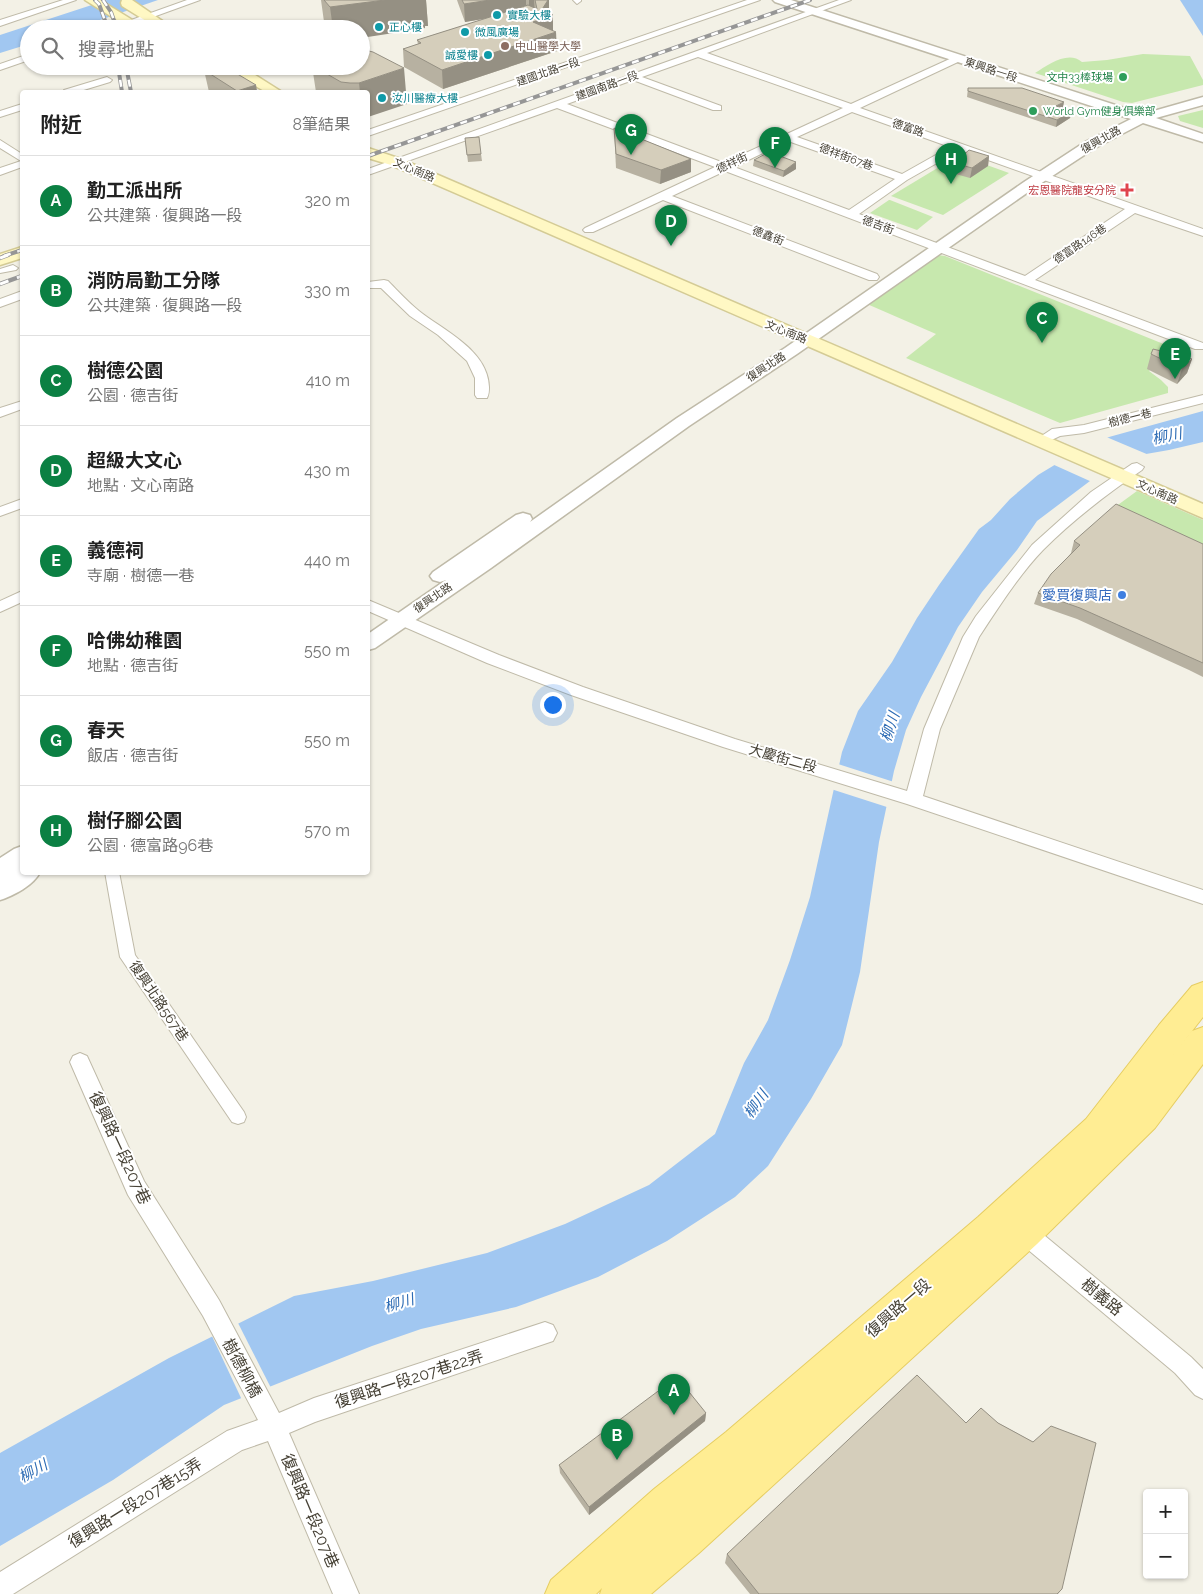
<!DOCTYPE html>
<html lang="zh-TW">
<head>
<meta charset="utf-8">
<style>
	body { margin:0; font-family:Raleway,"Noto Sans TC",sans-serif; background:#f2f2f2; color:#222 }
	.controls { position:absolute; right:15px; bottom:15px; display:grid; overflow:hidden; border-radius:5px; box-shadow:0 1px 4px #0004 }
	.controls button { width:45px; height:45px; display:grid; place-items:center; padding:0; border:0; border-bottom:1px solid #e0e0e0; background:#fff; color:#222; font:25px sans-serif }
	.you { position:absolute; left:552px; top:704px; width:18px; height:18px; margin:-12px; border:4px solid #fff; border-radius:50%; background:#1a73e8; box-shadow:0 0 0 8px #1a73e833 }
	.badge { display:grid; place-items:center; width:32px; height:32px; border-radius:50%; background:#0b8043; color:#fff; font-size:16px; font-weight:700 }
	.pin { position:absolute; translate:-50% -41px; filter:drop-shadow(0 1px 2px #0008) }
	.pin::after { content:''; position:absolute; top:26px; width:18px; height:15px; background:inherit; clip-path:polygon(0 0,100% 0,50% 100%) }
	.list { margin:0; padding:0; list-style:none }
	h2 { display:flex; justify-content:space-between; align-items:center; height:65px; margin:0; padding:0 20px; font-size:21px }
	h2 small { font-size:16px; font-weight:400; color:#767676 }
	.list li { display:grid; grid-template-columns:32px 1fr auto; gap:15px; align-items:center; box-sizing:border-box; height:90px; padding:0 20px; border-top:1px solid #e0e0e0 }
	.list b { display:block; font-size:19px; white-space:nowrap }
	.list p { margin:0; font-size:16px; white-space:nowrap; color:#767676 }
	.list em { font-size:16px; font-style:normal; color:#767676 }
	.icon { flex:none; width:28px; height:28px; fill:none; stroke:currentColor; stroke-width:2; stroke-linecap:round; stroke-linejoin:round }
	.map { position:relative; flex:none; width:1203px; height:1594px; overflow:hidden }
	.search { position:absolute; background:#fff; box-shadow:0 1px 4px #0004; left:20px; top:20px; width:350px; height:55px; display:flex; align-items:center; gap:12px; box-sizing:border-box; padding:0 18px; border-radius:28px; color:#767676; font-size:19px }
	.panel { position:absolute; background:#fff; box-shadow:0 1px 4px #0004; left:20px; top:90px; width:350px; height:785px; border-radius:5px }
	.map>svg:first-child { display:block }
</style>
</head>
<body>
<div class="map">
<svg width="1203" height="1594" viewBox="0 0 1203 1594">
	<rect width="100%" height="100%" fill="#f3f1e6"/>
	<g fill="#c7e8ae">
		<path d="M 1143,54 L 1190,56 L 1203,80 L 1203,85 L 1132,103 L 1123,102 L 1035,73 C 1048,65 1068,50 1082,62 L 1107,60 Z"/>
		<path d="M 1203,110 L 1203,128 L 1180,121 L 1178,116 Z"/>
		<path d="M 959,155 L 1009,173 L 943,215 L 891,196 Z"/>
		<path d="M 889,200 L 890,200 L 933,217 L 917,230 L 870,213 Z"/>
		<path d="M 937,255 L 945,256 L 1181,351 L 1169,361 L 1159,361 L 1149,371 L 1161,380 L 1168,387 L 1168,393 L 1060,423 L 906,358 L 936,334 L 867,304 Z"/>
		<path d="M 1137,491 L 1203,520 L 1203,555 L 1111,510 Z"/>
	</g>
	<g fill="#a1c7f1">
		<path d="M 107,0 L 158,0 L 74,29 L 29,29 L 29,44 L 0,53 L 0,35 Z"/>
		<path d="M 1180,0 L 1203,0 L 1203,36 Z"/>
		<path d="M 1203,411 L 1203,442 L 1169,450 L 1123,458 L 1090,481 L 1037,521 L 1017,550 L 982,592 L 958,627 L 921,697 L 906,730 L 894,771 L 879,842 L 860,972 L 842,1045 L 811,1099 L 768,1166 L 735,1197 L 667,1241 L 598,1277 L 516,1307 L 421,1329 L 372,1346 L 224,1405 L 113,1480 L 0,1546 L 0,1453 L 169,1358 L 294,1296 L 373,1281 L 487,1253 L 565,1224 L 649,1185 L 715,1134 L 744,1063 L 768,1020 L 790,960 L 810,897 L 842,752 L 858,711 L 892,662 L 917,618 L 939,585 L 979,529 L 991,520 L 1010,499 L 1038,475 L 1081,449 L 1109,437 Z"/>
	</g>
	<g fill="#f3f1e6">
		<path d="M 1104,436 L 1149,455 L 1124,460 L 1092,482 L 1052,464 L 1080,447 Z"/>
		<path d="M 838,764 L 894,782 L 890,808 L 831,789 Z"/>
		<path d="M 237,1321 L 271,1388 L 242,1400 L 211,1334 Z"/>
	</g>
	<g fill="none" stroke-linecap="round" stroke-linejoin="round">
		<g stroke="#bfbaa8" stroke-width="2">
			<g id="pedestrian">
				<path d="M 13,265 L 18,268 L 16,270 L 0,273 L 0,269 Z"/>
				<path d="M 105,872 L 119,872 L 135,955 L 244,1112 L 246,1117 L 244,1122 L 238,1124 L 232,1122 L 120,957 Z"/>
			</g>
		</g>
		<g stroke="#bfbaa8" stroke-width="2">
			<g id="minor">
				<path d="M 63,0 L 76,0 L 0,26 L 0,20 Z"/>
				<path d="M 187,0 L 200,0 L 120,29 L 106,29 Z"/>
				<path d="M 573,0 L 581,0 L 581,1 L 577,4 Z"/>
				<path d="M 747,0 L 760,0 L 368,136 L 368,130 Z"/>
				<path d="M 839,0 L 851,0 L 707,53 L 851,104 L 954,57 L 960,57 L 960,61 L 860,108 L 1203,229 L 1203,236 L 1135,213 L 1035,280 L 1203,343 L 1203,349 L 1195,349 L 725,171 L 672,196 L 877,274 L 879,277 L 877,280 L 869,280 L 663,200 L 593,232 L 585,232 L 583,230 L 585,228 L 715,167 L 557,108 L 368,175 L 368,169 ZM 698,57 L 843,108 L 724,163 L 567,104 L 633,80 L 713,110 L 721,110 L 721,106 L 642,77 ZM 852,112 L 950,147 L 902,174 L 797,137 ZM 788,141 L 895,179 L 849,210 L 734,167 ZM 960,150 L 1125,209 L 1025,276 L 859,214 L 907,180 Z"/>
				<path d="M 29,54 L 29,60 L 0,70 L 0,64 Z"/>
				<path d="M 107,77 L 112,80 L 110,82 L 77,92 L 63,92 L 64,90 Z"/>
				<path d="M 22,104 L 22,110 L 0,117 L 0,111 Z"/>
				<path d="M 0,140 L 22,154 L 22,167 L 0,175 L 0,168 L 21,161 L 0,148 Z"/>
				<path d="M 384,280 L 388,281 C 398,291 408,302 419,311 C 444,331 488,350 489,387 C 489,391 489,394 487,398 L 477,398 L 475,395 L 475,378 L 467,361 L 438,335 L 410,316 L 381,288 L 368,288 L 368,282 Z"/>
				<path d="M 22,291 L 22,299 L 0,307 L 0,299 Z"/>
				<path d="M 1203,395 L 1203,403 L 1084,433 L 1060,436 L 1041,445 L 1034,441 L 1052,429 L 1084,425 Z"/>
				<path d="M 22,401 L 22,409 L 0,417 L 0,408 Z"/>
				<path d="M 1137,463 L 1144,467 L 1142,470 C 1107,494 1073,520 1043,550 C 1019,575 998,608 979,637 L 940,729 L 923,796 L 1203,890 L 1203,904 L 907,804 L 723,747 L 571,695 L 487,663 L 368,611 L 368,600 L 499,655 L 583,687 L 735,739 L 907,791 L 924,729 L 963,637 L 976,616 L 1032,545 L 1091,492 L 1132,464 Z"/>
				<path d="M 22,499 L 22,508 L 0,516 L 0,507 Z"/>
				<path d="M 22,591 L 22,602 L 0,612 L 0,601 Z"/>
				<path d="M 80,1053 L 87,1056 L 144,1181 L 219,1300 L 279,1413 L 314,1398 L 545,1322 L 553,1325 L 557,1333 L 553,1341 L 315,1422 L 289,1433 L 359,1594 L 333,1594 L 268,1441 L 242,1450 L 13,1594 L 0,1594 L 0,1572 L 227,1431 L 258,1420 L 203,1316 L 128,1195 L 70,1062 L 73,1056 Z"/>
				<path d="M 1018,1222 L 1033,1226 L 1191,1357 L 1203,1369 L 1203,1399 L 1195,1395 L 1175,1373 L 1020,1243 L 1010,1239 L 1007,1232 L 1010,1225 Z"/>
			</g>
		</g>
		<g stroke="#bfbaa8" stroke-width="3">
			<g id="tertiary">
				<path d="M 773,0 L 791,0 L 1143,114 L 1203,97 L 1203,105 L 1156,118 L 1203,134 L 1203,142 L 1143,123 L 1095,148 L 1034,188 L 797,354 L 689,426 L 491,568 L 375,648 L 368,650 L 368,634 L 446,580 L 440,582 L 433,580 L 430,576 L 433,572 L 516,515 L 523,513 L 530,515 L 532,519 L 530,522 L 677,418 L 785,348 L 1024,182 L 1085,142 L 1131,119 L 775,2 Z"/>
				<path d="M 22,846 L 22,872 L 40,872 C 34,885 13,896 0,900 L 0,858 L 14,849 Z"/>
			</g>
		</g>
		<g stroke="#d4cb95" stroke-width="3">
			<g id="secondary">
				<path d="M 85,0 L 100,0 L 147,29 L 131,29 Z"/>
				<path d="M 122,0 L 132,0 L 174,29 L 159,29 L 122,6 L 121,3 Z"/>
				<path d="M 197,66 L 214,66 L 256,92 L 240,92 Z"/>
				<path d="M 231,66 L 241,66 L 282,92 L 266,92 L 231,72 L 229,69 Z"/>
				<path d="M 368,148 L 401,159 L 1203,504 L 1203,518 L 391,165 L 368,158 Z"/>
				<path d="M 22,247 L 22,258 L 0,265 L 0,254 Z"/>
			</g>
		</g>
		<g stroke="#e6cd62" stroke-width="2">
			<path id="primary" d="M 1203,982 L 1203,1017 L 1167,1063 L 1192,1031 L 1203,1027 L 1203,1064 L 1155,1128 L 1037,1244 L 699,1553 L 651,1594 L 600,1594 L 602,1588 L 596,1594 L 545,1594 L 551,1580 L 654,1489 L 726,1432 L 978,1217 L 1086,1119 L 1159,1025 L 1192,986 Z"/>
		</g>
		<use href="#pedestrian" fill="#fff" fill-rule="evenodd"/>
		<use href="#minor" fill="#fff" fill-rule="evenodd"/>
		<use href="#tertiary" fill="#fff" fill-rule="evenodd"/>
		<use href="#secondary" fill="#fff8c4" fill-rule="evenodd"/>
		<use href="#primary" fill="#ffed93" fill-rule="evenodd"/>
		<g stroke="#969696" stroke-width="4">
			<g id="rail-far1">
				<path d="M 95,0 L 99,4 L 108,29"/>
				<path d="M 103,0 L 111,12 L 117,29"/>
				<path d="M 118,66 L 122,92"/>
				<path d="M 126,66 L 131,92"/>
				<path d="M 368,156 L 810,0"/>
				<path d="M 4,256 L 22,250"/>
			</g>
		</g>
		<g stroke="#969696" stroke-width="4.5">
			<g id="rail">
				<path d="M 0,258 L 8,255"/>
				<path d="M 0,284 L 22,276"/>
			</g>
		</g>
		<use href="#rail-far1" stroke="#fff" stroke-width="2.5" stroke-dasharray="7" stroke-linecap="butt"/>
		<use href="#rail" stroke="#fff" stroke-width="3" stroke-dasharray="9" stroke-linecap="butt"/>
	</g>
	<g fill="#b7b1a1">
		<path d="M 321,0 L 426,0 L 428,26 L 425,26 L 425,28 L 420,29 L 325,29 Z"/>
		<path d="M 457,0 L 551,0 L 549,0 L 549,14 L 553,15 L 553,31 L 557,51 L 443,89 L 404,67 L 403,49 L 418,44 L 417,40 L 487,18 L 465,22 L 458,3 Z"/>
		<path d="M 312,66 L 361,66 L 407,104 L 368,92 L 316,92 Z"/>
		<path d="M 204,70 L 256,85 L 257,92 L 209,92 Z"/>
		<path d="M 968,88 L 1062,108 L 1072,111 L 1070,118 L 1056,127 L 967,97 Z"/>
		<path d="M 614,128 L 691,159 L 691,172 L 660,184 L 616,168 Z"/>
		<path d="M 465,138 L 481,154 L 482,161 L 468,162 Z"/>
		<path d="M 989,156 L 988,166 L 970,178 L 952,173 L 954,163 Z"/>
		<path d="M 754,160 L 796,169 L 783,177 L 753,166 Z"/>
		<path d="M 1151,354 L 1192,359 L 1187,373 L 1177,384 L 1147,369 Z"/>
		<path d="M 1074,541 L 1203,544 L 1203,677 L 1189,670 L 1077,619 L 1034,604 L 1038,593 L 1071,553 Z"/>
		<path d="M 706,1413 L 705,1421 L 589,1515 L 560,1473 L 559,1465 Z"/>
		<path d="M 966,1423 L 998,1423 L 1033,1442 L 1062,1589 L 1058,1594 L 750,1594 L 725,1563 L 727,1554 Z"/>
	</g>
	<g fill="#959083">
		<path d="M 385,0 L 426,0 L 428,26 L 425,26 L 425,28 L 420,29 L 361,38 L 361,29 L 333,29 L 330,7 Z"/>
		<path d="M 490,0 L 526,0 L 526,12 L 465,22 L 464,4 Z"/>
		<path d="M 529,0 L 534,0 L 535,14 L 529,15 Z"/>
		<path d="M 548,0 L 549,0 L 549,17 L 553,15 L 553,33 L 533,22 L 541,11 Z"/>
		<path d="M 556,32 L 557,51 L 443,89 L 442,70 Z"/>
		<path d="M 404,68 L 407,104 L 368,117 L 368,92 L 360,92 L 359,83 Z"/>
		<path d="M 256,85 L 257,92 L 237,92 L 237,91 Z"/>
		<path d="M 1064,102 L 1063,108 L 1056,106 Z"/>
		<path d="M 1072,111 L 1070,118 L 1056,127 L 1057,120 Z"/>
		<path d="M 989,156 L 988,166 L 970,178 L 972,168 Z"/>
		<path d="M 691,159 L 691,172 L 660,184 L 661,170 Z"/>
		<path d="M 796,162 L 796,169 L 783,177 L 784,171 Z"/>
		<path d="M 1192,359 L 1187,373 L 1177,384 L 1182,369 Z"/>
		<path d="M 706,1413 L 705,1421 L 589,1515 L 589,1507 Z"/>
	</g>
	<g fill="#d5cebb" stroke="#959083">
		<path d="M 324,0 L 385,0 L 330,7 Z"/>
		<path d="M 462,0 L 490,0 L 464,4 Z"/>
		<path d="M 535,0 L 548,0 L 541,11 L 553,15 L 533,22 L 556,32 L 442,70 L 403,49 L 421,43 L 417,40 L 528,5 L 537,9 Z"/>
		<path d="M 369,51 L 373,52 L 404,68 L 359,83 L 350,83 L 341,82 L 313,66 L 361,66 L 361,53 Z"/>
		<path d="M 215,66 L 224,66 L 256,85 L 237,91 L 204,70 Z"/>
		<path d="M 968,88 L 1022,88 L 1064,102 L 1056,106 L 1072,111 L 1057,120 L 968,91 Z"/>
		<path d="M 614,128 L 691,159 L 661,170 L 616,154 Z"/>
		<path d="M 479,137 L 481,154 L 467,155 L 465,138 Z"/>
		<path d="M 969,150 L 989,156 L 972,168 L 954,163 Z"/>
		<path d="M 769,152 L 796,162 L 784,171 L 754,160 Z"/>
		<path d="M 1153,349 L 1192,359 L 1182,369 L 1151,354 Z"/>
		<path d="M 1116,504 L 1203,544 L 1203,663 L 1194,659 L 1080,608 L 1038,593 L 1051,574 L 1080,545 L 1074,541 Z"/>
		<path d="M 917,1375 L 966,1423 L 981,1408 L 998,1423 L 1033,1442 L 1051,1426 L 1096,1443 L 1062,1589 L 1057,1594 L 759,1594 L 727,1554 Z"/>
		<path d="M 677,1377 L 706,1413 L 589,1507 L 559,1465 Z"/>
	</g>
	<g fill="#0f9aa8" stroke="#fff" stroke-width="2">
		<circle cx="497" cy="15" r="5"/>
		<circle cx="379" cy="27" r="5"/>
		<circle cx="465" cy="32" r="5"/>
		<circle cx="488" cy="55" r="5"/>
		<circle cx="382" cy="98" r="5"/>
	</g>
	<circle fill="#8d6e63" stroke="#fff" stroke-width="2" cx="505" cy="46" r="5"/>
	<g fill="#2e9e5b" stroke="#fff" stroke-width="2">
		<circle cx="1123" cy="77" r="5"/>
		<circle cx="1033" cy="111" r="5"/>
	</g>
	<path fill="#e0444e" stroke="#fff" stroke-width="2" d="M1124.5 182.5h5v5h5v5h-5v5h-5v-5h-5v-5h5z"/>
	<circle fill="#3f7fe0" stroke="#fff" stroke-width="2" cx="1122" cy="595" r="5"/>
	<g text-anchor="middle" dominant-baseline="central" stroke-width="4" stroke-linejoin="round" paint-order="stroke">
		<g font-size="11" fill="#0d838f" stroke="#fff" text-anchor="start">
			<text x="507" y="15">實驗大樓</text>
			<text x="389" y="27">正心樓</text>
			<text x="475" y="32">微風廣場</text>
			<text x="478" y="55" text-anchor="end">誠愛樓</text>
			<text x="392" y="98">汝川醫療大樓</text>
		</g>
		<g font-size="11" fill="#785e54" stroke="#fff" text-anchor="start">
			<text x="515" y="46">中山醫學大學</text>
		</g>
		<g font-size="11" fill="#464135" stroke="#fff">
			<text transform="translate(991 70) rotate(18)">東興路一段</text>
			<text transform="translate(548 72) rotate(-19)">建國北路一段</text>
			<text transform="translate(607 86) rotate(-20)">建國南路一段</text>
			<text transform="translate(908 128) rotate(19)">德富路</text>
			<text transform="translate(1101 140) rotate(-29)">復興北路</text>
			<text transform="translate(846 157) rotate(20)">德祥街67巷</text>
			<text transform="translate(732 163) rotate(-25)">德祥街</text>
			<text transform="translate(414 170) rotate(23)">文心南路</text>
			<text transform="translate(878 225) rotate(20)">德吉街</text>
			<text transform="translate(768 236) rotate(21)">德鑫街</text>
			<text transform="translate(1080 244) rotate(-34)">德富路146巷</text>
			<text transform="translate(786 332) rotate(22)">文心南路</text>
			<text transform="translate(766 367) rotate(-33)">復興北路</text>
			<text transform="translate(1130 418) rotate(-14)">樹德一巷</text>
			<text transform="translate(1157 492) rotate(24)">文心南路</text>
			<text transform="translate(433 598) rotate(-34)">復興北路</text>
		</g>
		<g font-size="11" fill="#27864d" stroke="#fff" text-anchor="end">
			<text x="1113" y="77">文中33棒球場</text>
			<text x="1043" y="111" text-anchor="start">World Gym健身俱樂部</text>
		</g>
		<g font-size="11" fill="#be3a42" stroke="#fff" text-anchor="end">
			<text x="1116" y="190">宏恩醫院龍安分院</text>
		</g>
		<g font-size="14" fill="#366cbe" stroke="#fff" text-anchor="end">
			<text x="1112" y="595">愛買復興店</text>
		</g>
		<g font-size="14" fill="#464135" stroke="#fff">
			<text transform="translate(783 758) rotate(16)">大慶街二段</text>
			<text transform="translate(159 1001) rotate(56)">復興北路567巷</text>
		</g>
		<g font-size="15" font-style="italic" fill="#2c6bb4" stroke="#fff">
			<text transform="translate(1167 436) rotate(-12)">柳川</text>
			<text transform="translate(890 727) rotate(-72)">柳川</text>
			<text transform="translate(756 1104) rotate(-54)">柳川</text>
			<text transform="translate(399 1303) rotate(-16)">柳川</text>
			<text transform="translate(33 1471) rotate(-29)">柳川</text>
		</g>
		<g font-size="16" fill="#464135" stroke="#fff">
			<text transform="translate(120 1148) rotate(65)">復興路一段207巷</text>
			<text transform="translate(1102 1297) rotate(40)">樹義路</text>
			<text transform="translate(898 1308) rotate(-41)">復興路一段</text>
			<text transform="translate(242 1368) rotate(62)">樹德柳橋</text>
			<text transform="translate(409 1379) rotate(-18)">復興路一段207巷22弄</text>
			<text transform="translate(135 1503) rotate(-32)">復興路一段207巷15弄</text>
			<text transform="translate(310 1511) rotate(67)">復興路一段207巷</text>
		</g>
	</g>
</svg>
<div class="controls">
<button>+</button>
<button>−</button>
</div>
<div class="you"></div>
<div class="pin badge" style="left:674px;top:1415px">A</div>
<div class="pin badge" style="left:617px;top:1460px">B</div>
<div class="pin badge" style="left:1042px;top:343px">C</div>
<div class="pin badge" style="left:671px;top:246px">D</div>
<div class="pin badge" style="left:1175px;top:379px">E</div>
<div class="pin badge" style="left:775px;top:168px">F</div>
<div class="pin badge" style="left:631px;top:155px">G</div>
<div class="pin badge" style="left:951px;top:184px">H</div>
<div class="search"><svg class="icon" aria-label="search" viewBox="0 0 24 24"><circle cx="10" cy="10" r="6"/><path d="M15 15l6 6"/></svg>搜尋地點</div>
<section class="panel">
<h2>附近<small>8筆結果</small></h2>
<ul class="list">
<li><span class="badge">A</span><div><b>勤工派出所</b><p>公共建築 · 復興路一段</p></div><em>320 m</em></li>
<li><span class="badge">B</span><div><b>消防局勤工分隊</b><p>公共建築 · 復興路一段</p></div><em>330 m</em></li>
<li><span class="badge">C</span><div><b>樹德公園</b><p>公園 · 德吉街</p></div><em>410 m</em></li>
<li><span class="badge">D</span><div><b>超級大文心</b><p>地點 · 文心南路</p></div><em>430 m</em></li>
<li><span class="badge">E</span><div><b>義德祠</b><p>寺廟 · 樹德一巷</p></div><em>440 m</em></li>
<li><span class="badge">F</span><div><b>哈佛幼稚園</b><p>地點 · 德吉街</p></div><em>550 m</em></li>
<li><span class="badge">G</span><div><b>春天</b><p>飯店 · 德吉街</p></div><em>550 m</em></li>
<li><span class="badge">H</span><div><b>樹仔腳公園</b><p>公園 · 德富路96巷</p></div><em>570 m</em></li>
</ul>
</section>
</div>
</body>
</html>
